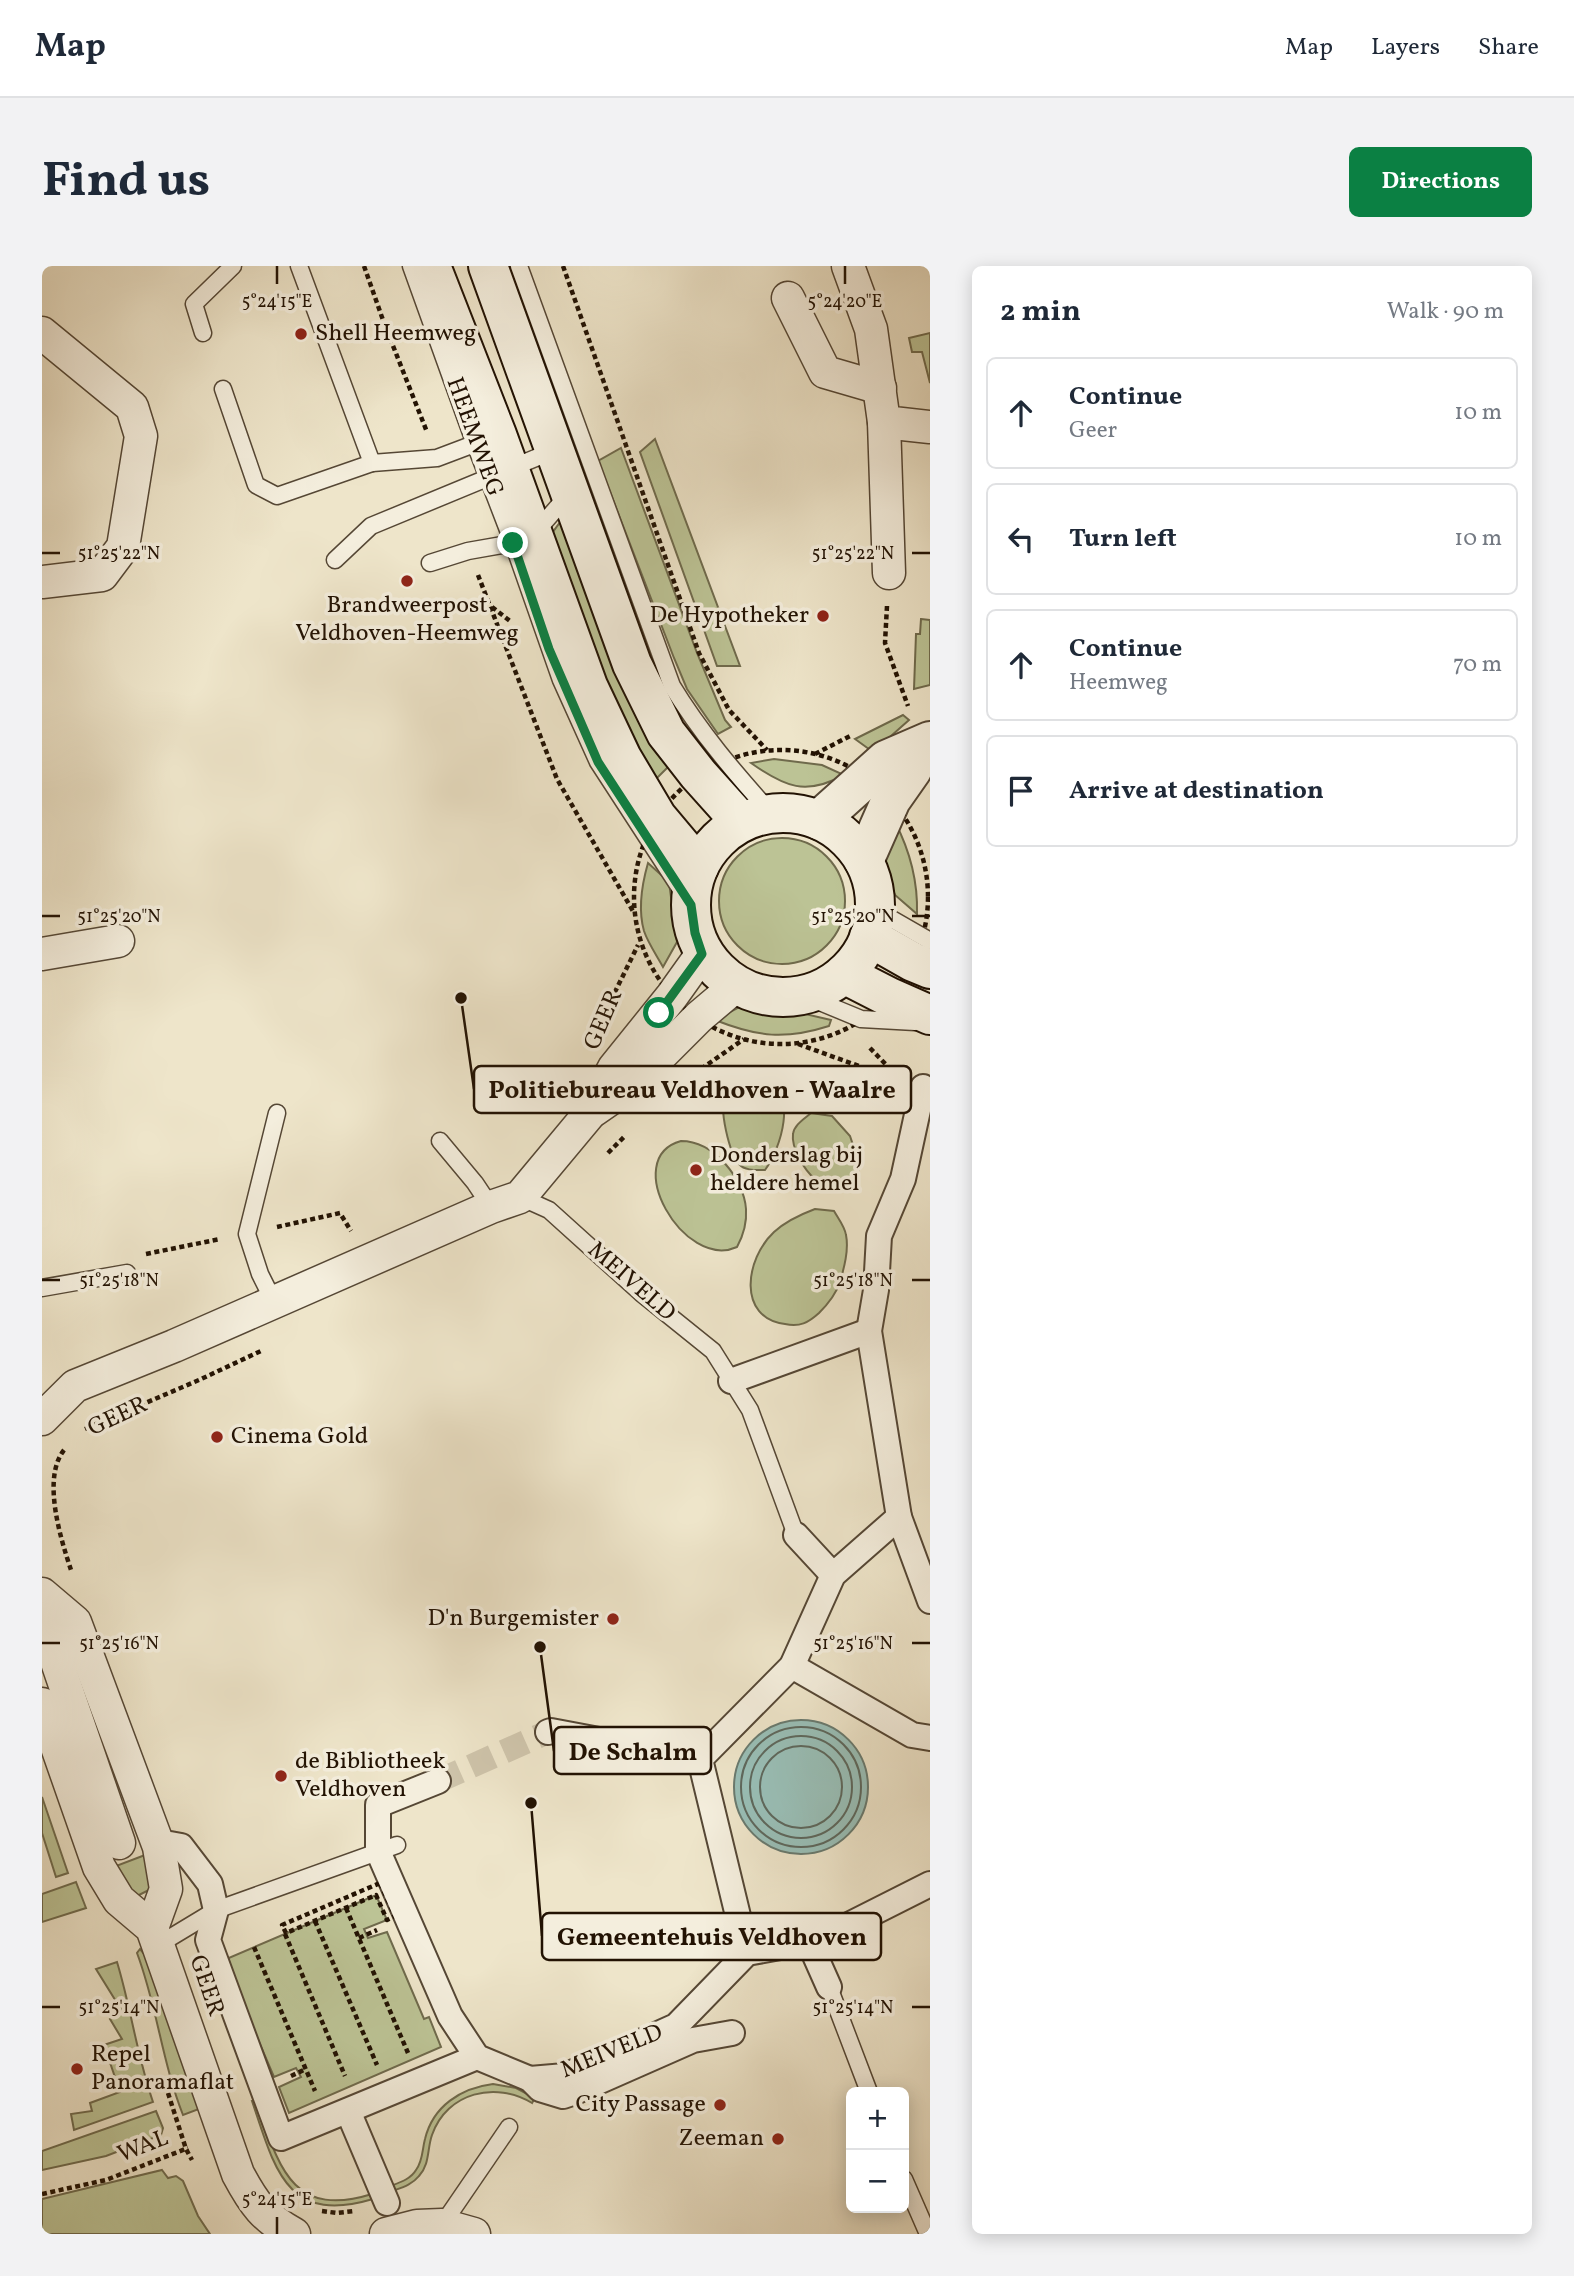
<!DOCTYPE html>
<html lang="en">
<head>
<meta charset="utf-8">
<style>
	body { margin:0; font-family:Vollkorn,serif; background:#f2f2f3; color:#1f2937 }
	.controls { position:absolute; right:21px; bottom:21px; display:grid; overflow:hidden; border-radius:10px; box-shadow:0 4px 18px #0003 }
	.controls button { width:63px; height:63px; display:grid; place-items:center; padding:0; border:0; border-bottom:2px solid #e0e1e3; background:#fff; color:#1f2937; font:35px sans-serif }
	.stop { position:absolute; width:21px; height:21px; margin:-16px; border:5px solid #0b8043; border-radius:50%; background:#fff }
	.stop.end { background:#0b8043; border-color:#fff; box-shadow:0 2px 7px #0008 }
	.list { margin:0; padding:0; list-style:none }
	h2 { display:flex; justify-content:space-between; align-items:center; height:91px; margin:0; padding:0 28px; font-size:30px }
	h2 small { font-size:23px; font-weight:400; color:#747a83 }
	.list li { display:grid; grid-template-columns:46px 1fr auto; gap:21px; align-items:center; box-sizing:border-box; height:112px; margin:0 14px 14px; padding:0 14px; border:2px solid #e0e1e3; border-radius:10px }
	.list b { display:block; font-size:26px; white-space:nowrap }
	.list p { margin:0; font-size:23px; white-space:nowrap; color:#747a83 }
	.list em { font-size:23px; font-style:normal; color:#747a83 }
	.icon { flex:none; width:38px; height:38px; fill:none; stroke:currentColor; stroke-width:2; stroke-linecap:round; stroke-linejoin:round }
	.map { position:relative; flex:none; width:888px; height:1968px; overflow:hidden; border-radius:10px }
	header { display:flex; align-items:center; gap:42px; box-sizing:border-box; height:98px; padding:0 35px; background:#fff; border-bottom:2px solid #e0e1e3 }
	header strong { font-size:33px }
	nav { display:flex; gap:38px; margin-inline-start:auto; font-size:24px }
	.intro { display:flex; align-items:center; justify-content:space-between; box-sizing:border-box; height:168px; padding:0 42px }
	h1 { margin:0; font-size:49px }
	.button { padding:18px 32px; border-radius:10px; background:#0b8043; color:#fff; font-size:24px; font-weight:700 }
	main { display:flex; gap:42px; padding:0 42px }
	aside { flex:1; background:#fff; border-radius:10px; box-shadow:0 4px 18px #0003 }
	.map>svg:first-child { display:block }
</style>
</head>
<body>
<header>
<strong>Map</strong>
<nav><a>Map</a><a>Layers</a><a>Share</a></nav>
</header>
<div class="intro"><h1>Find us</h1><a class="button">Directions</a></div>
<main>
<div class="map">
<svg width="888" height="1968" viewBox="0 0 888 1968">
	<rect width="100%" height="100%" fill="#eee5ca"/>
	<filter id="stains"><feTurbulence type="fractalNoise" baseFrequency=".00286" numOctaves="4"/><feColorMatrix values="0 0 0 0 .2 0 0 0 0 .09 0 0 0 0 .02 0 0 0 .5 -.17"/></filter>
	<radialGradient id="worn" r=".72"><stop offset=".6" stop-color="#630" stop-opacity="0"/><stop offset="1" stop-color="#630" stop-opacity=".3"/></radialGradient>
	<g fill="#bcc395" stroke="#6f6a4c" stroke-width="2">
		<path d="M 888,67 L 888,117 L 880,86 L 870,86 L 867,72 Z"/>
		<path d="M 613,173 L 698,400 L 675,400 L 598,186 Z"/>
		<path d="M 579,182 L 655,387 L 683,454 L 689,461 L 676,468 L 645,423 L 632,392 L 556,195 Z"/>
		<path d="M 524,248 L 631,496 L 611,516 L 592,491 L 508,270 Z"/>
		<path d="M 879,353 L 888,354 L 888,419 L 872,423 L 874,368 L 878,368 Z"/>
		<path d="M 861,449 L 867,454 L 831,486 L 813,473 Z"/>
		<path d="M 732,493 L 780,499 L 802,509 C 764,530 743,521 709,497 Z"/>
		<path d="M 853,556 C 868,585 876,615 875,648 L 853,629 L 840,595 Z"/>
		<circle cx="740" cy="635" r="63"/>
		<path d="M 606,597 L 627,616 L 635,676 L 621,701 C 615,690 606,677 602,665 C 596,644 600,618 606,597 Z"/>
		<path d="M 716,737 L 789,754 L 787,760 C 743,774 716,771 673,754 L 703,738 Z"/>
		<path d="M 708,808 C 713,809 719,809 724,812 C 756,828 739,882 723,904 C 714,904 703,905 697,898 C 687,886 677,844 683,829 C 688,819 698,813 708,808 Z"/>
		<path d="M 769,847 L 790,850 L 808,870 L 818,900 L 811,922 L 792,925 C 786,921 778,918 773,913 C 763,905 749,882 751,868 C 752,859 762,853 769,847 Z"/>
		<path d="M 639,875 C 672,875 702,913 704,943 C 705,957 701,970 695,981 C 642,1005 577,892 639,875 Z"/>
		<path d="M 773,943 L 792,945 C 796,952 803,961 804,969 C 807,984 802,1002 798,1016 C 794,1028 785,1039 777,1047 C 766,1057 758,1061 743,1058 C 695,1052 703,993 732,966 C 744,955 757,949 773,943 Z"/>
		<path d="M 0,1531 L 26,1607 L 14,1611 L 0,1567 Z"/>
		<path d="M 111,1586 L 113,1601 L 107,1624 L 95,1630 L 66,1603 Z"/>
		<path d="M 34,1616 L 44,1642 L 0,1656 L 0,1628 Z"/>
		<path d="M 334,1629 L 345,1654 L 322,1663 L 326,1672 L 345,1666 L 382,1753 L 387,1751 L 399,1781 L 247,1847 L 237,1821 L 259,1811 L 254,1802 L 232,1811 L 182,1694 Z"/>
		<path d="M 98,1683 L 103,1689 L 157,1843 L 141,1849 C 120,1796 115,1740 95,1687 Z"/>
		<path d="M 75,1696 C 89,1742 95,1790 111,1836 L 32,1864 L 29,1848 L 50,1845 L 48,1837 L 78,1826 L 62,1779 L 80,1773 L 68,1753 L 80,1745 L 54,1703 Z"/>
		<path d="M 451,1818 L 474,1822 L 493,1832 L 490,1837 C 454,1815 405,1826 390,1869 C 385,1883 388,1898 377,1910 C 370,1919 358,1922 348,1926 L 346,1921 C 356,1917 368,1914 374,1904 C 381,1895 380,1884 383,1873 C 391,1840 419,1822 451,1818 Z"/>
		<path d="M 214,1834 C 236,1896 247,1954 330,1928 L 331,1933 C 244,1959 233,1903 210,1835 Z"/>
		<path d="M 114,1845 L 121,1862 L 119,1869 L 64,1890 L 0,1904 L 0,1885 Z"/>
		<path d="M 120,1904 L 126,1912 L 134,1910 L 141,1915 L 156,1950 L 168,1968 L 0,1968 L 0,1933 Z"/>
	</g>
	<circle fill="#99bfb7" stroke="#697a6f" stroke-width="2" cx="759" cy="1521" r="67"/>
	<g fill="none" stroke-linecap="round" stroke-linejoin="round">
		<g stroke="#5e685d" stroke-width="2">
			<circle cx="759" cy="1521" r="60"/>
			<circle cx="759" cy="1521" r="51"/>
			<circle cx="759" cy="1521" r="41"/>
		</g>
		<path stroke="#cfc5ac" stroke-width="24" stroke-dasharray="24 12" stroke-linecap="butt" d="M 396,1515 L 506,1466"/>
		<g stroke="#554735" stroke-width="19">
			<g id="service">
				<path d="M 257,0 L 330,197 L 395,192 L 440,175"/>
				<path d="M 369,0 L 433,178 L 471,277 L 519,414 L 556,496 L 649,639"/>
				<path d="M 477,0 L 630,420 C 658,466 692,506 729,547"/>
				<path d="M 161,67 L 152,38 L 191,0"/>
				<path d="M 181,123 L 214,219 L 235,230 L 330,197"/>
				<path d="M 293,294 L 329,260 L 513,184"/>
				<path d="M 388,297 L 426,285 L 471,277 L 491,269 L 527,228"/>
				<path d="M 834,644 L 888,675"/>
				<path d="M 761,729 L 819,753 L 873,756"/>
				<path d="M 398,875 L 433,917 L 449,941"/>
				<path d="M 478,931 L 507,944 L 599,1027 L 671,1085 L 708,1144 L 754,1269"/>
				<path d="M 0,1022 L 85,1007"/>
				<path d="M 232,1036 L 218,1008 L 205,968 L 235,847"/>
				<path d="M 116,1679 L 174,1644 L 355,1579"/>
				<path d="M 787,1721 L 827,1826"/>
				<path d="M 862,1913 L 886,1968"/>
				<path d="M 400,1959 L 467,1861"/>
			</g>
		</g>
		<g stroke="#554735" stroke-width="28">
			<g id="pedestrian">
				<path d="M 881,821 L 861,913 L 837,970 L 834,1024 L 827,1065 L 857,1251 L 888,1335"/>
				<path d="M 689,1115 L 827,1065"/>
				<path d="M 754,1269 L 791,1309"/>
				<path d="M 750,1400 L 870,1469 L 888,1472"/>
				<path d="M 506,1466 L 509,1465 L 658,1493"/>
				<path d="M 396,1515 L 336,1539 L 336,1585 L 408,1750 L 435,1791 L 488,1813 L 498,1823 L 521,1830 L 533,1826 L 651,1774 L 690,1767"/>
				<path d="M 128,1578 L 139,1580 L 168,1618 L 174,1644 L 166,1674 L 239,1872 L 435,1791"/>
				<path d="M 767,1676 L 787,1721"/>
				<path d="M 705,1687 L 658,1493 L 750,1400 L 791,1309 L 857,1251"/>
				<path d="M 488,1813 L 523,1810 L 634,1760 L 705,1687 L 777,1674 L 888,1618"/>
				<path d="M 306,1845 L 345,1937"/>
			</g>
		</g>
		<g stroke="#554735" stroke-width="35">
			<g id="minor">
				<path d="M 806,0 L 829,63 L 842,156 L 888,161"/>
				<path d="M 746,32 L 783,106 L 838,122"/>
				<path d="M 0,67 L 90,141 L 99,170 L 81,281 L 60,309 L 0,316"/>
				<path d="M 842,156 L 847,307"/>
				<path d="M 0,688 L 76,675"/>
				<path d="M 552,844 L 591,817 L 657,751 L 696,718"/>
				<path d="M 0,1153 L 33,1120 L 132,1080 L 449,941 L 478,931 L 548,847 L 572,802 L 630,730 L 660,688"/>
				<path d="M 0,1328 L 33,1356 L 117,1581 L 124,1623 L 110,1662"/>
				<path d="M 0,1352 L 77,1577"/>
				<path d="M 0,1438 L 57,1601 L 77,1634 L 110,1662 L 196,1908 C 212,1938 222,1952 252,1968"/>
				<path d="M 344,1968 L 375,1960 L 400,1959 L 432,1968"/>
			</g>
		</g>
		<g stroke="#554735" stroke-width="42">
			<g id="tertiary">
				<path d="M 777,554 L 844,494 L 888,475"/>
				<path d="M 822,595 L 849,534 L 870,504 L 883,478"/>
			</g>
		</g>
		<g stroke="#221203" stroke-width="42">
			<g id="secondary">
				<path d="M 389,0 L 455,169 L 546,420 L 580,492 L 615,551 L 657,601"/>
				<path d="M 446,0 L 590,398 L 624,467 L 656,508 L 699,556"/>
				<circle cx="741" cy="639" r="92"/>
				<path d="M 827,671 L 871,696 L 888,703"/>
				<path d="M 802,708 L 847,731 L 888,749"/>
			</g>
		</g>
		<g stroke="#221203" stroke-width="4.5" stroke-dasharray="5 3.5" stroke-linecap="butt">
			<path d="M 322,0 L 342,57 L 385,166"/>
			<path d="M 521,0 L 657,387 L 687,444 L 725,484"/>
			<path d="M 436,309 L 515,513 L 592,647"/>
			<path d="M 845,340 L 843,377 L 866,440"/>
			<path d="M 450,341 L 468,355"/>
			<circle cx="739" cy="631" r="147"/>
			<path d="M 773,488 L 808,470"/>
			<path d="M 565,751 L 572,728 L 596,679"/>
			<path d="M 756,778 L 850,812"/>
			<path d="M 828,782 L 854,809"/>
			<path d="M 659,803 L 702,773"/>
			<path d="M 566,887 L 584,869"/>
			<path d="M 235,961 L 298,947 L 309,965"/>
			<path d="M 104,988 L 178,973"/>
			<path d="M 43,1163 L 157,1114 L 221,1084"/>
			<path d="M 22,1184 C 0,1212 18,1271 29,1304"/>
			<path d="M 338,1617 L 353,1650 L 345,1654 L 334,1629 L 244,1667 L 240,1659 Z"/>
			<path d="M 304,1642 L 366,1787"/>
			<path d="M 273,1655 L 335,1799"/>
			<path d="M 243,1668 L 303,1810"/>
			<path d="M 317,1672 L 335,1664"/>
			<path d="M 212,1681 L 273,1825"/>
			<path d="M 249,1810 L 264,1803"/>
			<path d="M 126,1827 L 144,1883 L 150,1894"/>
			<path d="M 0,1928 L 64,1914 L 146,1882"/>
			<path d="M 280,1945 L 295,1947 L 312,1945"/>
		</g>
		<use href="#service" stroke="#f4eedd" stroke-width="16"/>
		<use href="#pedestrian" stroke="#f4eedd" stroke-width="24"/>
		<use href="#minor" stroke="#f4eedd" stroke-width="32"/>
		<use href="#tertiary" stroke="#f4eedd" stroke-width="38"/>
		<use href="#secondary" stroke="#f4eedd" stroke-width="38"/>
	</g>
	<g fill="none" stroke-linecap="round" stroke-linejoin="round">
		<path stroke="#0b8043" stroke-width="9" d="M 471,277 L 507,383 L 556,496 L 649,639 L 653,667 L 660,688 L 617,747"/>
	</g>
	<path fill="none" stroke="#221203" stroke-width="2.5" d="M 235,0 L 235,18M 803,0 L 803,18M 0,287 L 18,287M 870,287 L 888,287M 0,650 L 18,650M 870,650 L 888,650M 0,1014 L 18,1014M 870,1014 L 888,1014M 0,1377 L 18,1377M 870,1377 L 888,1377M 0,1741 L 18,1741M 870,1741 L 888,1741M 235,1951 L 235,1968"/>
	<g fill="#8f2418" stroke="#f4eedd" stroke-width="2.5">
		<circle cx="259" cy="68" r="7"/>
		<circle cx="365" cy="315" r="7"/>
		<circle cx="781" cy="350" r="7"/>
		<circle cx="654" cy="904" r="7"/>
		<circle cx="175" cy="1171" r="7"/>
		<circle cx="571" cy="1353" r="7"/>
		<circle cx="239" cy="1510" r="7"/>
		<circle cx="35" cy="1803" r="7"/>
		<circle cx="678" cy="1839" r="7"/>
		<circle cx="736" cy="1873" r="7"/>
	</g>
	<g text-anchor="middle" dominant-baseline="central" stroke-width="7" stroke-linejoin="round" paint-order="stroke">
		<g font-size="24" fill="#221203" stroke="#f4eedd" text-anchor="start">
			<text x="273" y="68">Shell Heemweg</text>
			<text x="365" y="340" text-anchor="middle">Brandweerpost<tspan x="365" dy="28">Veldhoven-Heemweg</tspan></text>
			<text x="767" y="350" text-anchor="end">De Hypotheker</text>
			<text x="668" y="890">Donderslag bij<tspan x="668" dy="28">heldere hemel</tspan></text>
			<text x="189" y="1171">Cinema Gold</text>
			<text x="557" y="1353" text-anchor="end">D'n Burgemister</text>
			<text x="253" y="1496">de Bibliotheek<tspan x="253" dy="28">Veldhoven</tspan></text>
			<text x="49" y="1789">Repel<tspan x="49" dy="28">Panoramaflat</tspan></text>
			<text x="664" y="1839" text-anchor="end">City Passage</text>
			<text x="722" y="1873" text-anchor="end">Zeeman</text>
		</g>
		<g font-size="24" fill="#221203" stroke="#f4eedd">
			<text transform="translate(432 171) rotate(70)">HEEMWEG</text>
			<text transform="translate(562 754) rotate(-67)">GEER</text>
			<text transform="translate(589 1016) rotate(41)">MEIVELD</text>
			<text transform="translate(76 1151) rotate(-25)">GEER</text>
			<text transform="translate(164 1720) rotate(71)">GEER</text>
			<text transform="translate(570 1786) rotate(-22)">MEIVELD</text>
			<text transform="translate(101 1881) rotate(-21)">WAL</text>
		</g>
	</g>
	<g font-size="18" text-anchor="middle" fill="#221203" stroke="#f4eedd" stroke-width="7" stroke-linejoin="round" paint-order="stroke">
		<text x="235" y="41">5°24'15"E</text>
		<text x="803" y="41">5°24'20"E</text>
		<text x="77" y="293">51°25'22"N</text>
		<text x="811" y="293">51°25'22"N</text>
		<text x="77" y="656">51°25'20"N</text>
		<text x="811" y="656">51°25'20"N</text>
		<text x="77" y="1020">51°25'18"N</text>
		<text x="811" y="1020">51°25'18"N</text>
		<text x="77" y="1383">51°25'16"N</text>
		<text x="811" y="1383">51°25'16"N</text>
		<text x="77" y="1747">51°25'14"N</text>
		<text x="811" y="1747">51°25'14"N</text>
		<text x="235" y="1939">5°24'15"E</text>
	</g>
	<path fill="none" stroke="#221203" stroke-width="2.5" d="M419 732L432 823M498 1381L512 1485M489 1537L500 1670"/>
	<g fill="#221203" stroke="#f4eedd" stroke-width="2.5">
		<circle cx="419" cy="732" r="7"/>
		<circle cx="498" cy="1381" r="7"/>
		<circle cx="489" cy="1537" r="7"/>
	</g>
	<g fill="#f4eedd" stroke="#221203" stroke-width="2.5">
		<rect x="432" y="800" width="437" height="47" rx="7"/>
		<rect x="512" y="1461" width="157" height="47" rx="7"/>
		<rect x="500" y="1647" width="339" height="47" rx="7"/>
	</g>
	<g font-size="26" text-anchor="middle" font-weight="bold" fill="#221203">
		<text x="650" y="832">Politiebureau Veldhoven - Waalre</text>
		<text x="591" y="1494">De Schalm</text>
		<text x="670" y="1679">Gemeentehuis Veldhoven</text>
	</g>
	<rect width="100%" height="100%" filter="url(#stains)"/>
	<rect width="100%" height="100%" fill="url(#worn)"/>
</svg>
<div class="controls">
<button>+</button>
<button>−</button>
</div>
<div class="stop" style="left:617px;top:747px"></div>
<div class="stop end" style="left:471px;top:277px"></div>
</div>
<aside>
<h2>2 min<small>Walk · 90 m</small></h2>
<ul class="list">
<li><svg class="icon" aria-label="ahead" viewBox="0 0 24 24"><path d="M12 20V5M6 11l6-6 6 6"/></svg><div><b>Continue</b><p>Geer</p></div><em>10 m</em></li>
<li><svg class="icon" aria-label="left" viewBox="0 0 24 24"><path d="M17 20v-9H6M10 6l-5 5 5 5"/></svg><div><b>Turn left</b></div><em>10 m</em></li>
<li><svg class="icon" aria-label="ahead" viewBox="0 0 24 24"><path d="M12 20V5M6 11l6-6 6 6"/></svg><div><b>Continue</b><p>Heemweg</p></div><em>70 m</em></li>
<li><svg class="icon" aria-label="arrive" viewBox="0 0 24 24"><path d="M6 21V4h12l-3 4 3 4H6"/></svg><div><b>Arrive at destination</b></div></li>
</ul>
</aside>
</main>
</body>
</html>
